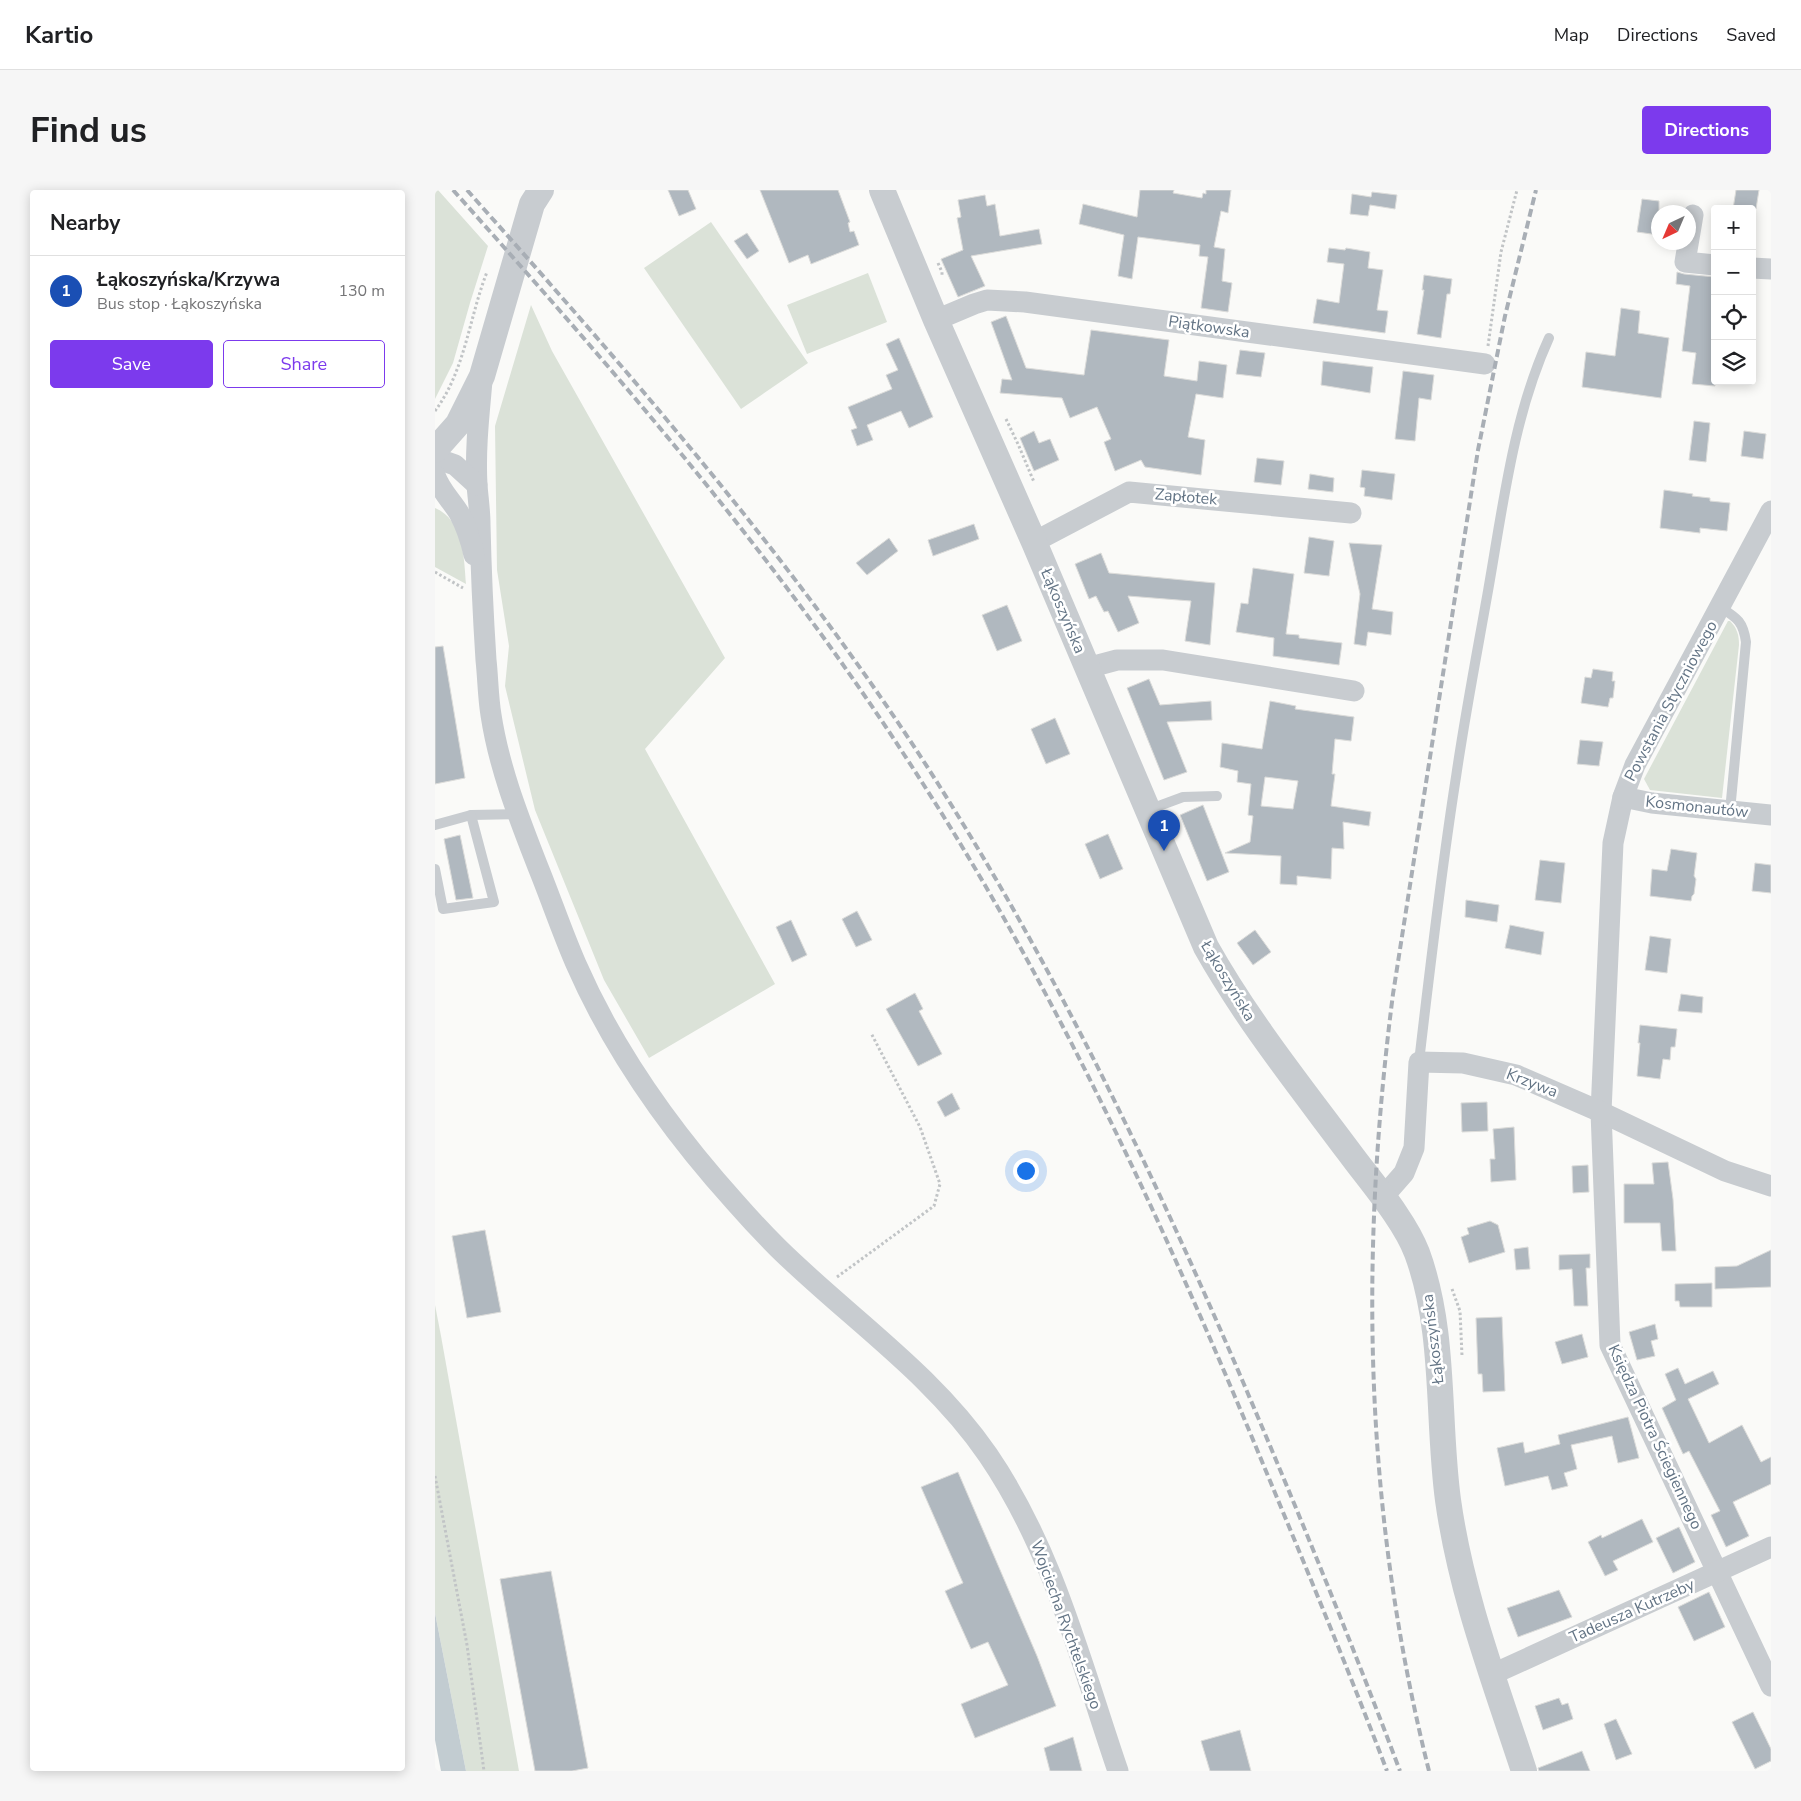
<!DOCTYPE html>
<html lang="en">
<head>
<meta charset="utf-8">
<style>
	body { margin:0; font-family:"Nunito Sans",sans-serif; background:#f6f6f6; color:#202124 }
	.controls { position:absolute; right:15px; top:15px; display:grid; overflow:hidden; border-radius:5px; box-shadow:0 2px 12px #0003 }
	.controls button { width:45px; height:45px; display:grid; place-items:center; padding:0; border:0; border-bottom:1px solid #e0e0e0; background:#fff; color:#202124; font:25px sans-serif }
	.compass { position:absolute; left:1216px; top:15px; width:45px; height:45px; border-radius:50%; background:#fff; box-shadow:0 2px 12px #0003; rotate:224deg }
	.you { position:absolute; left:590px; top:980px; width:18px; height:18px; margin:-12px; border:4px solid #fff; border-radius:50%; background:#1a73e8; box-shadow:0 0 0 8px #1a73e833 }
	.badge { display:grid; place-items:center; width:32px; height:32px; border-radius:50%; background:#7c3aed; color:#fff; font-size:16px; font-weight:700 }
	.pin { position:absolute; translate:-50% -41px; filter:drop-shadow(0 1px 2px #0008) }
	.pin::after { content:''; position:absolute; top:26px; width:18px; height:15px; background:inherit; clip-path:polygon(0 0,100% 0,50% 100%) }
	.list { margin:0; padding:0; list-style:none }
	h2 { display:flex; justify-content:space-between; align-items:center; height:65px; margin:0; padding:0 20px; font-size:21px }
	h2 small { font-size:16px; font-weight:400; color:#757577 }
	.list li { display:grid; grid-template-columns:32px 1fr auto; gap:15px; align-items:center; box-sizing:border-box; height:70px; padding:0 20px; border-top:1px solid #e0e0e0 }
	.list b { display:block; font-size:19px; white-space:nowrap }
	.list p { margin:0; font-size:16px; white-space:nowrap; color:#757577 }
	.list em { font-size:16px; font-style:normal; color:#757577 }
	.actions { display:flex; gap:10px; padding:15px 20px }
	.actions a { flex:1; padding:11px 0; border:1px solid #7c3aed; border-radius:5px; text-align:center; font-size:18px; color:#7c3aed }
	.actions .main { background:#7c3aed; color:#fff }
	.icon { flex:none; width:28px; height:28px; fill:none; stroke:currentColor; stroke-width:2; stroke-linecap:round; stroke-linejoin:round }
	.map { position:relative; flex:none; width:1336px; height:1581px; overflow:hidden; border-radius:5px }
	header { display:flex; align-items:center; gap:30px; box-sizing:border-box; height:70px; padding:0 25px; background:#fff; border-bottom:1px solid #e0e0e0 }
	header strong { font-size:24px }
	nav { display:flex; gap:28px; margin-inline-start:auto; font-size:18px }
	.intro { display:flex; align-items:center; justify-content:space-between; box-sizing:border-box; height:120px; padding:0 30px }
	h1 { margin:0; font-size:35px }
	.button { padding:12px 22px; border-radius:5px; background:#7c3aed; color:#fff; font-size:18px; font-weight:700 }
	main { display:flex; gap:30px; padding:0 30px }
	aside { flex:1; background:#fff; border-radius:5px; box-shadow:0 2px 12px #0003 }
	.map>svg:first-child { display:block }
</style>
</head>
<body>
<header>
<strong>Kartio</strong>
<nav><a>Map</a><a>Directions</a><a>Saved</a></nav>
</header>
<div class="intro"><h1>Find us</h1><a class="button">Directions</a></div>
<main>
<aside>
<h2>Nearby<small></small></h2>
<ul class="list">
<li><span class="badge" style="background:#1a4fb4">1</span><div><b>Łąkoszyńska/Krzywa</b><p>Bus stop · Łąkoszyńska</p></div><em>130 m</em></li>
</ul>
<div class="actions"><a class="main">Save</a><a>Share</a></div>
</aside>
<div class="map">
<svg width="1336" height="1581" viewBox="0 0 1336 1581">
	<rect width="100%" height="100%" fill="#fafaf8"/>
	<g fill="#dbe2d8">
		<path d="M 0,0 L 3,0 L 53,56 L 35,113 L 18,173 L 0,209 Z"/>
		<path d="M 276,32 L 373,173 L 306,219 L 209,78 Z"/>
		<path d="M 433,83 L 452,132 L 372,164 L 352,115 Z"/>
		<path d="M 96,115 L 117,161 L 290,468 L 210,559 L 340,794 L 214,868 L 169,790 L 100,620 L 70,496 L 74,456 L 62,380 L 60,236 Z"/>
		<path d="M 0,318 C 29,330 29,369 31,394 L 0,377 Z"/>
		<path d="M 1293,431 L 1295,431 C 1302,438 1304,445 1304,455 L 1287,608 L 1215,600 L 1209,589 Z"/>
		<path d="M 0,1115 L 6,1146 L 84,1581 L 31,1581 L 0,1423 Z"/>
	</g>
	<path fill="#c2ccd1" d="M 0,1423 L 31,1581 L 6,1581 L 0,1550 Z"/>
	<g fill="#b0b8bf" stroke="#dcdcda" fill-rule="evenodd">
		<path d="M 233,0 L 253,0 L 261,19 L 244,26 Z"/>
		<path d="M 325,0 L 403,0 L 415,32 L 413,33 L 415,42 L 419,41 L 424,55 L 376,74 L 373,65 L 354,73 Z"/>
		<path d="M 705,0 L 739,0 L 738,3 L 767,8 L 768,3 L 771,4 L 771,0 L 796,0 L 793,23 L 786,21 L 779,57 L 790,59 L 787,91 L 797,93 L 793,122 L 766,118 L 773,67 L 764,66 L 765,55 L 703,47 L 697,89 L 683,86 L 689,45 L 644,34 L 648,14 L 702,27 Z"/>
		<path d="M 1301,0 L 1324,0 L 1321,19 L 1298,19 Z"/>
		<path d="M 937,2 L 962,5 L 960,19 L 935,15 L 933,26 L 915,24 L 917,4 L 936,7 Z"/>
		<path d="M 550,5 L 552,16 L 560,14 L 565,46 L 604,39 L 607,54 L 536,66 L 550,96 L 523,107 L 506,69 L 528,60 L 522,28 L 526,27 L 523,10 Z"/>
		<path d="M 1207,9 L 1224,11 L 1224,45 L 1202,42 Z"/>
		<path d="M 312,43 L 324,61 L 312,69 L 299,51 Z"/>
		<path d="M 894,58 L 910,60 L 911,58 L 935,62 L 933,78 L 948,80 L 942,120 L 953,121 L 950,143 L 878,133 L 882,109 L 904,113 L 909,74 L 892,72 Z"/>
		<path d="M 1242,82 L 1249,84 L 1280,87 L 1280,196 L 1257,194 L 1261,163 L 1247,161 L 1255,96 L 1241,94 Z"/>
		<path d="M 989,85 L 1017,89 L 1015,104 L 1012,104 L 1006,148 L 982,144 L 989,100 L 987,100 Z"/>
		<path d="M 1186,118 L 1205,121 L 1203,143 L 1234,148 L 1226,208 L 1147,197 L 1151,162 L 1180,166 Z"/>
		<path d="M 571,126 L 591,178 L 649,185 L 656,140 L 734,150 L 729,186 L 762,191 L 764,171 L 792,175 L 788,208 L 761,204 L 753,247 L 770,250 L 766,285 L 710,277 L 706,270 L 680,281 L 669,252 L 676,249 L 662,217 L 635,228 L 627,208 L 565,203 L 567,189 L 577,190 L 556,132 Z"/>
		<path d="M 464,148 L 498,227 L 474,238 L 466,221 L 432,235 L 438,250 L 422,256 L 416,240 L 422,238 L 413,217 L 457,199 L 451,185 L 463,180 L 451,154 Z"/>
		<path d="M 805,160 L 830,163 L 826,187 L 801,184 Z"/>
		<path d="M 888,171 L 938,177 L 935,203 L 886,195 Z"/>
		<path d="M 968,181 L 999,185 L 996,210 L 984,208 L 980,251 L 960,249 Z"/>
		<path d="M 1259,231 L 1275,233 L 1271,272 L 1254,270 Z"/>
		<path d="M 599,241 L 604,253 L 615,249 L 624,270 L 599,281 L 585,248 Z"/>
		<path d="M 1309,241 L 1331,244 L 1328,269 L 1306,266 Z"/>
		<path d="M 822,268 L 849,271 L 846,295 L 819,292 Z"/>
		<path d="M 927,280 L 960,284 L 957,310 L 929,306 L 930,298 L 925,297 Z"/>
		<path d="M 875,284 L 899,288 L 898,302 L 873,299 Z"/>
		<path d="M 1229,300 L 1258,304 L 1257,306 L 1275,308 L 1275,311 L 1295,313 L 1292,341 L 1265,338 L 1265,343 L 1225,338 Z"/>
		<path d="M 539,334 L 544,349 L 498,366 L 493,350 Z"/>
		<path d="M 874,347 L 899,351 L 894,386 L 869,383 Z"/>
		<path d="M 454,348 L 463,361 L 432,385 L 421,373 Z"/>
		<path d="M 914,353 L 947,355 L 937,419 L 958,422 L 956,445 L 933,442 L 931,456 L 919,454 L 925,404 Z"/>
		<path d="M 666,363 L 674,383 L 780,393 L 775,455 L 750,451 L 756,411 L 693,406 L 704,433 L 683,442 L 673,421 L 669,422 L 661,406 L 654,409 L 640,374 Z"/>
		<path d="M 818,378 L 859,384 L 851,444 L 864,445 L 864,448 L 907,453 L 904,475 L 838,466 L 839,448 L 801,442 L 806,413 L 813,414 Z"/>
		<path d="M 572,415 L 587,451 L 562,461 L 547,425 Z"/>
		<path d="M 8,456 L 30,588 L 0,594 L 0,457 Z"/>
		<path d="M 1158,479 L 1178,482 L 1177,491 L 1180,491 L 1178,508 L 1175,508 L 1173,517 L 1146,513 L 1150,487 L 1156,488 Z"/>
		<path d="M 714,489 L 725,515 L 776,511 L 777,530 L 732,532 L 752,582 L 729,590 L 692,498 Z"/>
		<path d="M 835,511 L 861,516 L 860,519 L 919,527 L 916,551 L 900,549 L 897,584 L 900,584 L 896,616 L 936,622 L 934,636 L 908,632 L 909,659 L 897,658 L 896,689 L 862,686 L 862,695 L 845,694 L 846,666 L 790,663 L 815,652 L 818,626 L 813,625 L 816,594 L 802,592 L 803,581 L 785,577 L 787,553 L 827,559 ZM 830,587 L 863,591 L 858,619 L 826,616 Z"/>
		<path d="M 620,528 L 635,564 L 611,574 L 596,539 Z"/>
		<path d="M 1145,550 L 1168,552 L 1164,576 L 1142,574 Z"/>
		<path d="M 768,615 L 794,682 L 772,691 L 745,625 Z"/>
		<path d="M 673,644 L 688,679 L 665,689 L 650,654 Z"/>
		<path d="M 25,645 L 38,708 L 21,710 L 9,649 Z"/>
		<path d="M 1236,659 L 1262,663 L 1259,686 L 1261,689 L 1259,704 L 1257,706 L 1256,711 L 1215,706 L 1217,679 L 1232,681 Z"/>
		<path d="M 1105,670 L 1130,673 L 1126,713 L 1100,710 Z"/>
		<path d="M 1320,673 L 1336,675 L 1336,703 L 1317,701 Z"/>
		<path d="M 1031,710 L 1064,715 L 1062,732 L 1030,727 Z"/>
		<path d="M 422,721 L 437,750 L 421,757 L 407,729 Z"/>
		<path d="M 356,730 L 372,765 L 357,772 L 341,737 Z"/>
		<path d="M 1075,735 L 1109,742 L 1106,765 L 1070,758 Z"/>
		<path d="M 820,740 L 836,762 L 818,775 L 802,753 Z"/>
		<path d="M 1215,746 L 1236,749 L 1232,783 L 1210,780 Z"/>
		<path d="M 480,803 L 488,819 L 484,821 L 507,864 L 483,876 L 451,819 Z"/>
		<path d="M 1246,804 L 1268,807 L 1267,823 L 1243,821 Z"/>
		<path d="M 1205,835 L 1242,839 L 1240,857 L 1236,857 L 1235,870 L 1228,869 L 1225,889 L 1202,886 L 1205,853 L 1203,853 Z"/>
		<path d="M 517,903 L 525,919 L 510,927 L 502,912 Z"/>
		<path d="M 1052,912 L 1053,941 L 1027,942 L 1026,913 Z"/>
		<path d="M 1079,937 L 1081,990 L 1056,992 L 1055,969 L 1060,969 L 1058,939 Z"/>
		<path d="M 1233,972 L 1238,1009 L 1241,1061 L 1227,1061 L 1225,1033 L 1189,1033 L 1189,994 L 1219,994 L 1217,973 Z"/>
		<path d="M 1153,975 L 1154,1002 L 1138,1003 L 1137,976 Z"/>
		<path d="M 1055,1031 L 1063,1035 L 1070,1062 L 1034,1073 L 1026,1047 L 1034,1044 L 1032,1038 Z"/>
		<path d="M 50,1040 L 66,1122 L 32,1128 L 17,1046 Z"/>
		<path d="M 1093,1057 L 1095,1079 L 1081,1080 L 1079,1059 Z"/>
		<path d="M 1336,1060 L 1336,1097 L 1280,1099 L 1280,1077 L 1302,1076 Z"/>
		<path d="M 1155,1064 L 1155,1078 L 1151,1078 L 1153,1116 L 1139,1116 L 1137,1079 L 1124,1080 L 1124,1065 Z"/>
		<path d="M 1277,1093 L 1277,1117 L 1245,1117 L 1244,1111 L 1240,1111 L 1240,1094 Z"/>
		<path d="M 1067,1127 L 1070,1201 L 1048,1202 L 1047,1184 L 1043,1184 L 1041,1128 Z"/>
		<path d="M 1220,1134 L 1223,1149 L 1216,1151 L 1220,1166 L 1202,1170 L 1194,1142 Z"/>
		<path d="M 1147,1144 L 1153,1167 L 1127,1174 L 1120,1152 Z"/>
		<path d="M 1243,1178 L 1250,1194 L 1278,1181 L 1284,1194 L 1253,1209 L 1274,1253 L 1307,1235 L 1326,1272 L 1336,1267 L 1336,1294 L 1298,1312 L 1314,1346 L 1291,1357 L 1276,1325 L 1285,1321 L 1254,1261 L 1248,1264 L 1227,1218 L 1241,1210 L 1230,1184 Z"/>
		<path d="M 1193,1227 L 1204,1268 L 1183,1273 L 1177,1246 L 1136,1255 L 1142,1279 L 1129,1283 L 1133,1296 L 1117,1300 L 1113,1286 L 1070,1296 L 1062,1258 L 1088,1252 L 1090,1263 L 1125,1254 L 1123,1245 Z"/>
		<path d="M 523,1282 L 602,1466 L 621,1516 L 540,1548 L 526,1514 L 573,1495 L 553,1452 L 536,1459 L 510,1401 L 528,1393 L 486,1297 Z"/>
		<path d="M 1207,1329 L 1218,1352 L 1178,1371 L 1183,1380 L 1170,1386 L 1153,1352 L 1166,1345 L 1167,1348 Z"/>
		<path d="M 1244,1337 L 1260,1372 L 1238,1383 L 1221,1348 Z"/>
		<path d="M 116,1381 L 153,1578 L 137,1581 L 100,1581 L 65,1389 Z"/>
		<path d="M 1124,1400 L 1137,1427 L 1083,1447 L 1072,1418 Z"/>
		<path d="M 1274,1402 L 1290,1437 L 1259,1451 L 1243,1417 Z"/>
		<path d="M 1124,1508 L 1127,1515 L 1133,1513 L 1138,1529 L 1108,1540 L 1100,1516 Z"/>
		<path d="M 1318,1522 L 1336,1559 L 1336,1571 L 1320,1579 L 1297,1532 Z"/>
		<path d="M 1181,1529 L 1197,1564 L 1181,1570 L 1169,1534 Z"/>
		<path d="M 805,1540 L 816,1581 L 775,1581 L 766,1551 Z"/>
		<path d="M 638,1547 L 647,1581 L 615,1581 L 609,1558 Z"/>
		<path d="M 1147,1561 L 1155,1581 L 1104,1581 L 1103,1578 Z"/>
	</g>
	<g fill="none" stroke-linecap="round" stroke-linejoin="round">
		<g stroke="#c1c4c6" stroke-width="3" stroke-dasharray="2.5 2.5" stroke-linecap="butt">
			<path d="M 503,73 L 507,82 L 507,86"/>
			<path d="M 1053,156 L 1066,62 L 1082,0"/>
			<path d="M 0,221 C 30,181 34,128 52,82"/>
			<path d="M 571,229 L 583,254 L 599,292"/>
			<path d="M 0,382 L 28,398"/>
			<path d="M 402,1087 L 499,1016 L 505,994 L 485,937 L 436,843"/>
			<path d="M 1017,1099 L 1025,1121 L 1027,1166"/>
			<path d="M 0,1286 L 32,1455 L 49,1581"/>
		</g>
		<g stroke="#c8ccd0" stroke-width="10">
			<path d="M 1285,417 C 1302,428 1308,431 1311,452 L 1295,621"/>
			<path d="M 713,620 L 748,607 L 782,606"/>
			<path d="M 0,635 L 36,625 L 83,624"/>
			<path d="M 0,679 L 8,719 L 59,712 L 36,625"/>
			<path d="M 984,872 C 995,777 1006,682 1021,587 C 1030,525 1042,463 1053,401 C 1068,316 1078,227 1114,148"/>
		</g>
		<g stroke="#c8ccd0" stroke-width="21">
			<path d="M 1258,25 L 1250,72 L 1280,75"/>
			<path d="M 1317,78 L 1336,79"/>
			<path d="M 501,130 L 539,114 L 552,110 L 590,112 L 1050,174"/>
			<path d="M 47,191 C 44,225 40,260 42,295 C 43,308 45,321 45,334 C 46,380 48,424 51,470 C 53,488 53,507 56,525 C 64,578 84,628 103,677 C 116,709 127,742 141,774 C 179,861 236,941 300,1012 C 314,1028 328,1043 343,1058 C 413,1127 497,1183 553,1265 C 618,1360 646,1473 683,1581"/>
			<path d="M 0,268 L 20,275 L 42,295"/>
			<path d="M 0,285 C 5,300 16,310 24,323 C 31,336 36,351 39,365"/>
			<path d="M 1336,321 L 1200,575 L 1188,607 L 1178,653 L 1166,922 L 1175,1155 L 1336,1496"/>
			<path d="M 599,352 L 694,302 L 916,323"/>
			<path d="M 652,478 L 682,470 L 728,470 L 919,501"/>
			<path d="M 1188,607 L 1217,613 L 1336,625"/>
			<path d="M 948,1007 L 969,983 L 979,958 L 984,872 L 1028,873 L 1081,885 L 1166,922 L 1290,981 L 1336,996"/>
			<path d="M 1058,1484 L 1336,1357"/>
		</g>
		<g stroke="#c8ccd0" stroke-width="26">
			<path d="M 447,0 L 501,130 L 599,352 L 771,757 C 812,830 864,895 914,962 C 936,992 969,1029 982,1063 C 1011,1142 1002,1229 1013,1310 C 1026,1404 1060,1492 1089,1581"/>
			<path d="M 0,260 L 23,234 L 47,186 L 97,14 L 106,0"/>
		</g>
		<g stroke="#a8aeb5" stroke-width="4" stroke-dasharray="8 4" stroke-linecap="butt">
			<path d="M 18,0 C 179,180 338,363 470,566 C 610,779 718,1010 816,1245 C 862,1356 909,1468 952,1581"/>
			<path d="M 32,0 C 191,179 348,358 480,558 C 609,755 712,968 805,1185 C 861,1316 915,1448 965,1581"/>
			<path d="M 994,1581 C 929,1321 924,1069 958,804 L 1043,260 L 1070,126 L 1101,0"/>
		</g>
	</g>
	<g text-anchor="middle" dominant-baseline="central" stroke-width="5" stroke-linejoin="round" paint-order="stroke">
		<g font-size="16" fill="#637485" stroke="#fff">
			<text transform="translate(774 137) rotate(8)">Piątkowska</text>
			<text transform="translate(751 307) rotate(5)">Zapłotek</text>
			<text transform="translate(628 421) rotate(67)">Łąkoszyńska</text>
			<text transform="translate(1236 511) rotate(-62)">Powstania Styczniowego</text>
			<text transform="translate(1262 617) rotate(6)">Kosmonautów</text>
			<text transform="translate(793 791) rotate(59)">Łąkoszyńska</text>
			<text transform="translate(1097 893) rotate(21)">Krzywa</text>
			<text transform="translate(998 1149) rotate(-97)">Łąkoszyńska</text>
			<text transform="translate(1220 1247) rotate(65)">Księdza Piotra Ściegiennego</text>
			<text transform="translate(1197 1421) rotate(-24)">Tadeusza Kutrzeby</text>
			<text transform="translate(631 1435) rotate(70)">Wojciecha Rychtelskiego</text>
		</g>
	</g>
</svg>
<div class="controls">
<button>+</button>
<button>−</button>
<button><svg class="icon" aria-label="locate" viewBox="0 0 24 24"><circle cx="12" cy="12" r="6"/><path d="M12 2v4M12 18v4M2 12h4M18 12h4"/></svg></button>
<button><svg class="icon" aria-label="layers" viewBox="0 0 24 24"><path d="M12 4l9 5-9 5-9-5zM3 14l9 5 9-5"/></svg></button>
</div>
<svg class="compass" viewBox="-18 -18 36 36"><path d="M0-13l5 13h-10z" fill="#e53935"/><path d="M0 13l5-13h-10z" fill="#757577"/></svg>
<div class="you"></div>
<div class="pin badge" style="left:729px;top:661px;background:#1a4fb4">1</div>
</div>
</main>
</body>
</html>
